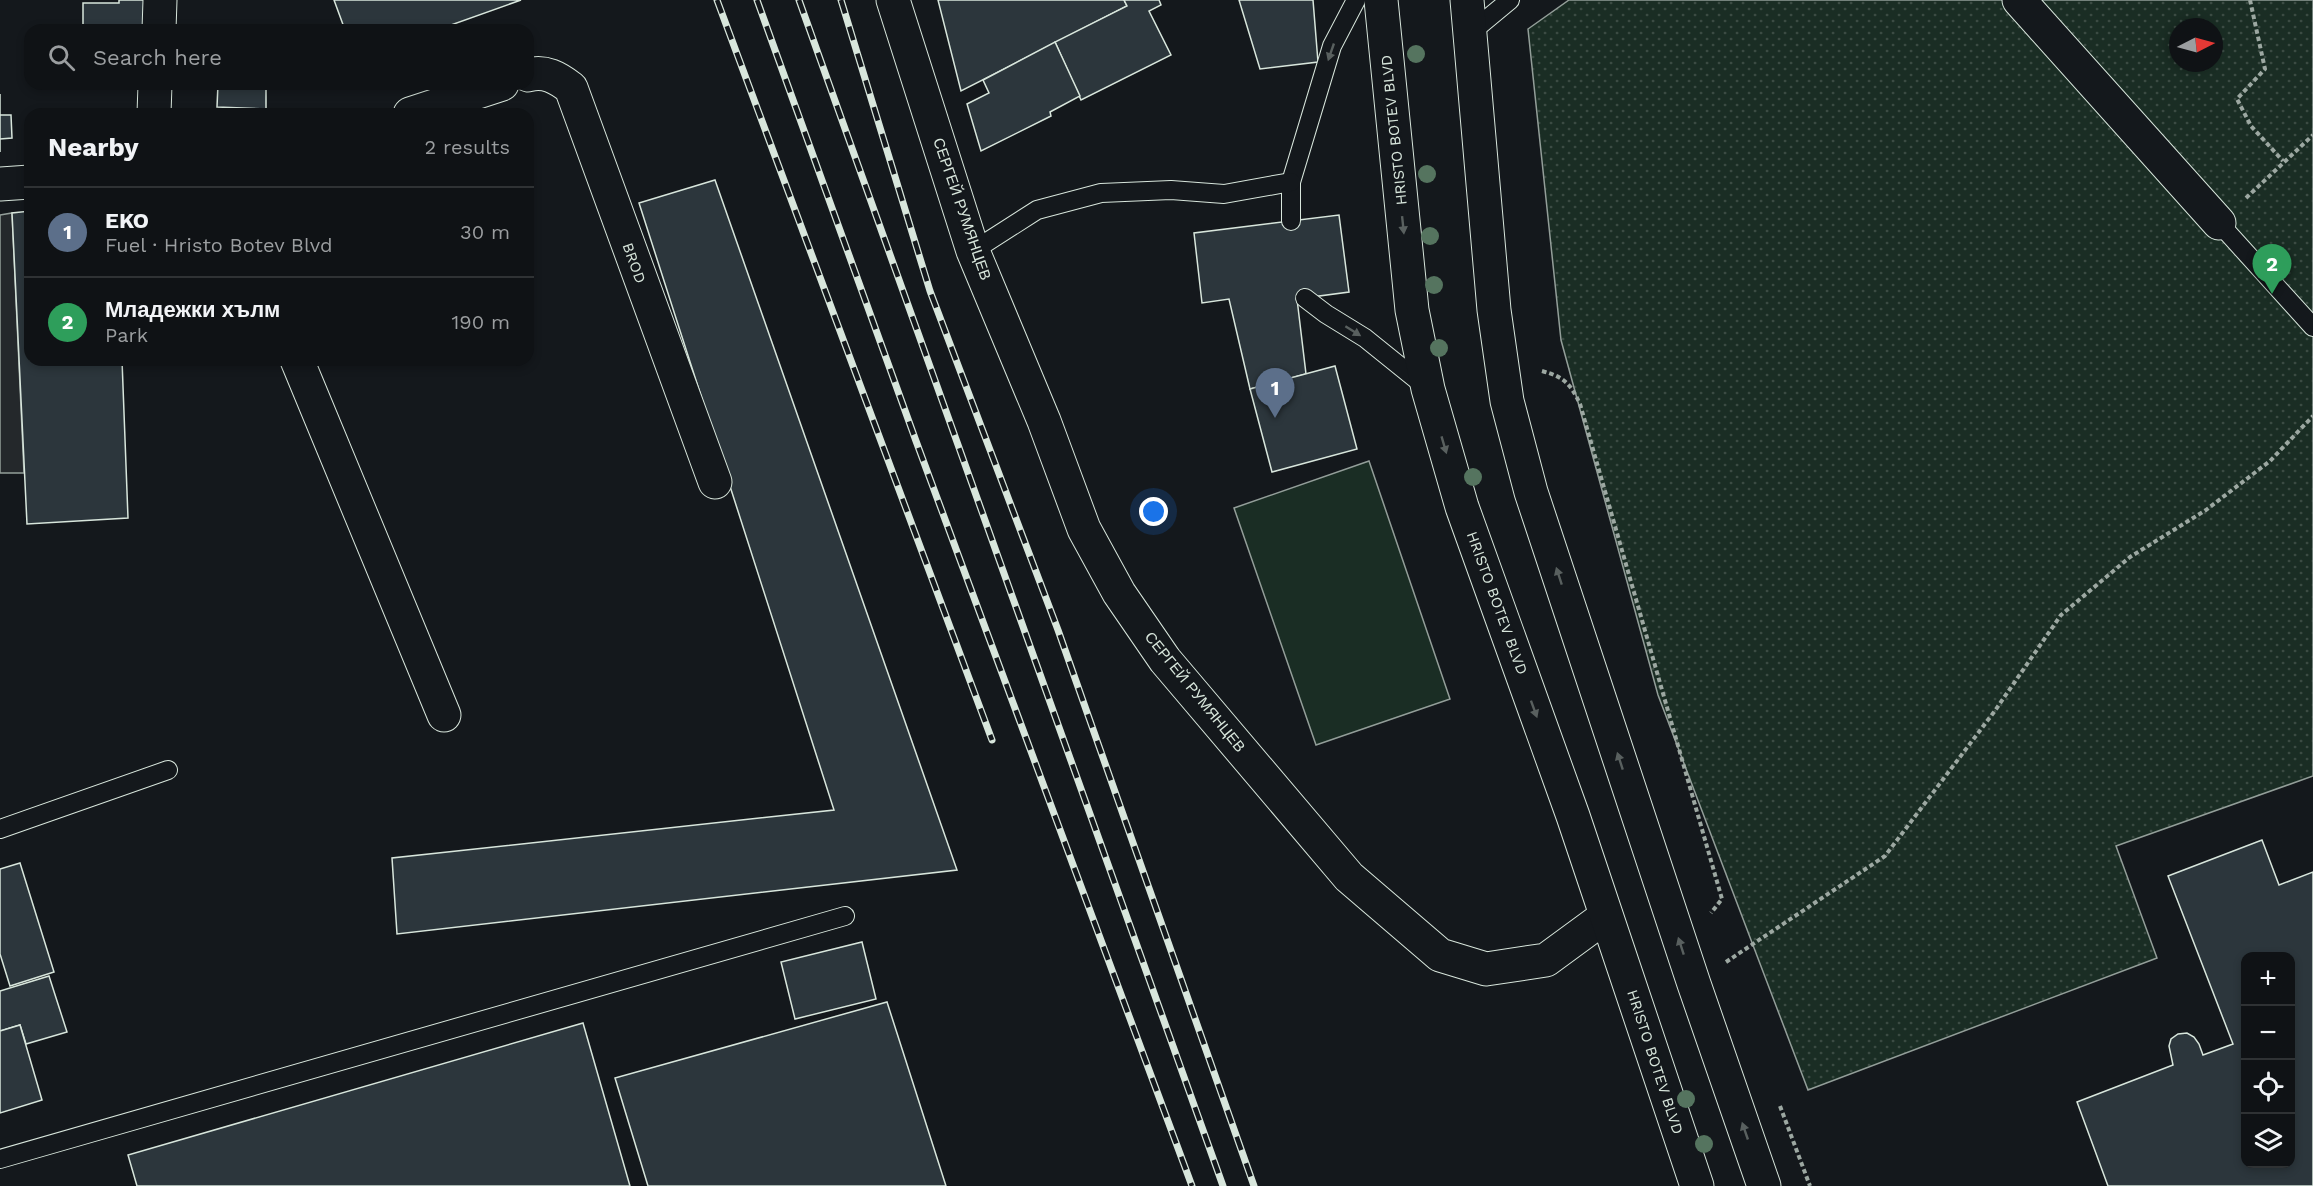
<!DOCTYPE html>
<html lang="en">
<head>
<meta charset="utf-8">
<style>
	body { margin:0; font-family:"Work Sans",sans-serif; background:#181b1e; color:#f1f3f6 }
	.controls { position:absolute; right:18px; bottom:18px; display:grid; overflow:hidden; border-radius:12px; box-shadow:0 3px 9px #0003 }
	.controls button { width:54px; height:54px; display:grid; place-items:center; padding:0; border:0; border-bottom:2px solid #2f3234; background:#0f1215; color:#f1f3f6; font:30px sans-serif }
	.compass { position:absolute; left:2169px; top:18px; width:54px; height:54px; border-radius:50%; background:#0f1215; box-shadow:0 3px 9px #0003; rotate:84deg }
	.you { position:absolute; left:1154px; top:512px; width:21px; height:21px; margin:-15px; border:4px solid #fff; border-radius:50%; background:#1a73e8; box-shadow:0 0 0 9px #1a73e833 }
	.badge { display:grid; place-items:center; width:39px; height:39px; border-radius:50%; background:#8c9099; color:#fff; font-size:20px; font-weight:700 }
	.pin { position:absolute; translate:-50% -50px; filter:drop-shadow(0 2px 3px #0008) }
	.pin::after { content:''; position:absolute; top:32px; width:21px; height:18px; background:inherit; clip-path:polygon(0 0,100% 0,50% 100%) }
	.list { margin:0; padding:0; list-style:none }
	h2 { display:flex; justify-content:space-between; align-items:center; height:78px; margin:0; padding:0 24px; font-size:26px }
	h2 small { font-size:20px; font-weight:400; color:#9b9ea0 }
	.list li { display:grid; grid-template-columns:39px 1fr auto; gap:18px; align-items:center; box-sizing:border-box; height:90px; padding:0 24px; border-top:2px solid #2f3234 }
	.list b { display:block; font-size:22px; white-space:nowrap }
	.list p { margin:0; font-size:20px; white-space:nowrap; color:#9b9ea0 }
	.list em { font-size:20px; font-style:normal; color:#9b9ea0 }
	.icon { flex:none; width:33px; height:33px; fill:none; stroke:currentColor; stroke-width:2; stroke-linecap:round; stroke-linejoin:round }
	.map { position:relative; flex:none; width:2313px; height:1186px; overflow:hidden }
	.search { position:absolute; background:#0f1215; box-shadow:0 3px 9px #0003; left:24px; top:24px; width:510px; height:66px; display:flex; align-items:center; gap:15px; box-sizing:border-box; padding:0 21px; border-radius:18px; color:#9b9ea0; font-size:22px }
	.panel { position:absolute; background:#0f1215; box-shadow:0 3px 9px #0003; left:24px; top:108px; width:510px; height:258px; border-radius:18px }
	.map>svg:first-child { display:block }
</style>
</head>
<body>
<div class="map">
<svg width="2313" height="1186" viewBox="0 0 2313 1186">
	<defs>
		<pattern id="park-dots" width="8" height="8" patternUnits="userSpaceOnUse" patternTransform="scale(1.5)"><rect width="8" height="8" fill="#1a2d24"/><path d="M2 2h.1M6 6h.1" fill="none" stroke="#3b4b43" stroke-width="1.8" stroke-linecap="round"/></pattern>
	</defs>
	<rect width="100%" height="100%" fill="#14181c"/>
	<path fill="#1a2d24" stroke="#939e99" stroke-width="1.5" d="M 1369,461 L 1450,699 L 1316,745 L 1234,508 Z"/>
	<path fill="url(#park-dots)" stroke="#939e99" stroke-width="1.5" fill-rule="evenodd" d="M 1569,0 L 2313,0 L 2313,776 L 2116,846 L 2157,958 L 1808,1090 L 1658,695 L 1561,340 L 1528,29 ZM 2178,27 L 2214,27 L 2214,63 L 2178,63 Z"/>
	<path fill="#24282b" stroke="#939e99" stroke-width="1.5" d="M 12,213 L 24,473 L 0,473 L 0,215 Z"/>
	<g fill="#2c363c" stroke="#d8e6dc" stroke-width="1.5" fill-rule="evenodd">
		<path d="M 119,0 L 147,0 L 146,27 L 83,27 L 83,3 L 119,3 Z"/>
		<path d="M 334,0 L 521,0 L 437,30 L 345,30 Z"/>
		<path d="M 938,0 L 1124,0 L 1127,6 L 961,91 Z"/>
		<path d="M 1124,0 L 1159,0 L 1161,5 L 1149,11 L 1171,55 L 1081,100 L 1055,42 L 1127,6 Z"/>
		<path d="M 1239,0 L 1313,0 L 1318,62 L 1260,69 Z"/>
		<path d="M 219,26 L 268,28 L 268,30 L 219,30 Z"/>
		<path d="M 1055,42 L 1080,96 L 1050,112 L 1051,116 L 981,151 L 967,104 L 989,93 L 983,80 Z"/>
		<path d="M 218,84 L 266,84 L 266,109 L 217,107 Z"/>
		<path d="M 0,94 L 0,115 L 11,115 L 12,138 L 0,139 L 0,152 Z"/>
		<path d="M 715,180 L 957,870 L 397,934 L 392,858 L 834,810 L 639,203 Z"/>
		<path d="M 30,211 L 30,360 L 122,360 L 128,518 L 27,524 L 12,213 Z"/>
		<path d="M 1339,215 L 1349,292 L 1297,299 L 1306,374 L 1250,389 L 1229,299 L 1202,303 L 1194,233 Z"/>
		<path d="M 1335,366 L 1357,449 L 1272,472 L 1250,389 Z"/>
		<path d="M 2262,840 L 2279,885 L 2313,872 L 2313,1186 L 2108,1186 L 2077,1102 L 2173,1065 L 2169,1046 L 2171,1039 L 2178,1034 L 2187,1033 L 2194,1037 L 2199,1044 L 2203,1055 L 2233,1044 L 2168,876 ZM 2246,956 L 2290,956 L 2290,1164 L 2246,1164 Z"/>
		<path d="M 20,863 L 54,972 L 10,986 L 0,954 L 0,869 Z"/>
		<path d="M 862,942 L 876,999 L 795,1019 L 781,962 Z"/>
		<path d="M 49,976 L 67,1032 L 26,1044 L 20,1025 L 0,1031 L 0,991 Z"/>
		<path d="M 887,1002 L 946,1186 L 648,1186 L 615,1078 Z"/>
		<path d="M 583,1023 L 630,1186 L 137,1186 L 128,1155 Z"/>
		<path d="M 20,1025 L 42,1100 L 0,1113 L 0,1031 Z"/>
	</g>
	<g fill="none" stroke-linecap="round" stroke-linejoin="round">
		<g stroke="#d8e6dc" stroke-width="20">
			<g id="lane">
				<path d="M 1469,34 L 1510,0"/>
				<path d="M 1291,221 L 1291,182 L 1332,46 L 1356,0"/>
				<path d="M 2219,223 L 2313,327"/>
				<path d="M 973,251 L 1037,210 L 1101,193 L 1171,190 L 1224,194 L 1291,182"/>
				<path d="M 1305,298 L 1326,314 L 1365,338 L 1427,388"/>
				<path d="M 0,829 L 168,770"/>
				<path d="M 0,1159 L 845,916"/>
			</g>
		</g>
		<g stroke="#d8e6dc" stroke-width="35">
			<g id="street">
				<path d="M 893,0 L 973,251 L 1044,421 L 1084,529 L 1119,593 L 1165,660 L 1349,877 L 1440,955 L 1486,969 L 1546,960 L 1606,916"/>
				<path d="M 2019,0 L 2219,223"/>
				<path d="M 159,30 L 160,0"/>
				<path d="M 528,75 C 545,70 558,78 571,88 L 715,482"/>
				<path d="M 154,114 L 155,84"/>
				<path d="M 410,114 L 502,84"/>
				<path d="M 0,184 L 30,182"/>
				<path d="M 297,360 L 444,715"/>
			</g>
		</g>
		<g stroke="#d8e6dc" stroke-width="35">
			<g id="primary">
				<path d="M 1381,0 L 1412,310 L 1428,389 L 1462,507 L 1573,816 L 1697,1186"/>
				<path d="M 1467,0 L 1494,310 L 1507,401 L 1531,492 L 1694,984 L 1764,1186"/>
			</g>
		</g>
		<g stroke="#9da8a2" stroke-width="4" stroke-dasharray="4.5 3" stroke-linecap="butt">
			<path d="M 2250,0 L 2265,69 L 2237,99 L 2251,126 L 2283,161"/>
			<path d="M 2246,198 L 2313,135"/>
			<path d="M 1542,371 C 1564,377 1570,383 1580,404 L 1722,899 L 1711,913"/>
			<path d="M 1726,962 L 1885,856 L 1994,712 L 2061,615 L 2130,557 L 2206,510 L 2270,461 L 2313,416"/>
			<path d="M 1780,1106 L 1810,1186"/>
		</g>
		<use href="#lane" stroke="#14181c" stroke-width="18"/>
		<use href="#street" stroke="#14181c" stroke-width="33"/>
		<use href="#primary" stroke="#14181c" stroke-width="33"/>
		<g stroke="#d8e6dc" stroke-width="7">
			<g id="rail">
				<path d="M 717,0 L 992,740"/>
				<path d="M 757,0 L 916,441 L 1192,1186"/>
				<path d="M 799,0 L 1223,1186"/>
				<path d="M 841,0 L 930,291 L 1058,630 L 1254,1186"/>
			</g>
		</g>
		<use href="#rail" stroke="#14181c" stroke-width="4.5" stroke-dasharray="14" stroke-linecap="butt"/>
	</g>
	<g fill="#55745f">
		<circle cx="1416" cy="54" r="9"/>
		<circle cx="1427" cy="174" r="9"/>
		<circle cx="1430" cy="236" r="9"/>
		<circle cx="1434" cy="285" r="9"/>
		<circle cx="1439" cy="348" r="9"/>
		<circle cx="1473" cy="477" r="9"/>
		<circle cx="1686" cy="1099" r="9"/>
		<circle cx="1704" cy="1144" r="9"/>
	</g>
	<defs><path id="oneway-solid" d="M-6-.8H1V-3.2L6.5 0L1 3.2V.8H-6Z" transform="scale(1.5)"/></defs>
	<g fill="#59605f">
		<use href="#oneway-solid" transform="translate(1331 52) rotate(109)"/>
		<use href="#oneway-solid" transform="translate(1403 225) rotate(84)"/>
		<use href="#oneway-solid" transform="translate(1353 331) rotate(32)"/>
		<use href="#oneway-solid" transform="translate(1444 445) rotate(74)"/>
		<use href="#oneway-solid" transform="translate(1559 576) rotate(-108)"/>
		<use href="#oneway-solid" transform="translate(1534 709) rotate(70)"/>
		<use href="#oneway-solid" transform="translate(1620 761) rotate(-108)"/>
		<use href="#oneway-solid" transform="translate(1681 946) rotate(-108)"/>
		<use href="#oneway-solid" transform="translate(1745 1131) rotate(-109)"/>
	</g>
	<g text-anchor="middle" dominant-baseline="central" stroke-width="4.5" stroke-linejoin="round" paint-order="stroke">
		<g font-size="15" fill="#d8e6dc" stroke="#14181c">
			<text transform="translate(1394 130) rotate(-96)">HRISTO BOTEV BLVD</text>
			<text transform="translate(962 209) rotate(71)">СЕРГЕЙ РУМЯНЦЕВ</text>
			<text transform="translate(634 263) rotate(70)">BROD</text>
			<text transform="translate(1497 603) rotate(70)">HRISTO BOTEV BLVD</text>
			<text transform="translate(1195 692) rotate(51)">СЕРГЕЙ РУМЯНЦЕВ</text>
			<text transform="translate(1655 1062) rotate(72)">HRISTO BOTEV BLVD</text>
		</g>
	</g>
</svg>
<div class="controls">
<button>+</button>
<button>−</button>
<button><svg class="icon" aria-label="locate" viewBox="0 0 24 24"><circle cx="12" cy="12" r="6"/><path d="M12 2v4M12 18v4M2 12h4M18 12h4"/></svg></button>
<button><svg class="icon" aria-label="layers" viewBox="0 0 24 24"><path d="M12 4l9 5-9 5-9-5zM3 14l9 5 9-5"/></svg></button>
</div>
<svg class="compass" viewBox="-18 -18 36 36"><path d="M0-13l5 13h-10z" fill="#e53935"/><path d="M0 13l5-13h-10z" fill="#9b9ea0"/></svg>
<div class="you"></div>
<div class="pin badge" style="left:1275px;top:418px;background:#5c6f8a">1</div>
<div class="pin badge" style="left:2272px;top:294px;background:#2e9e5b">2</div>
<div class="search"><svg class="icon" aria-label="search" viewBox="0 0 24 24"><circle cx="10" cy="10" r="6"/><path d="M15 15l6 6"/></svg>Search here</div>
<section class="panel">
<h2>Nearby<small>2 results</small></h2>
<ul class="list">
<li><span class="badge" style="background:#5c6f8a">1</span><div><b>EKO</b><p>Fuel · Hristo Botev Blvd</p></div><em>30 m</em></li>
<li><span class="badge" style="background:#2e9e5b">2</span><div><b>Младежки хълм</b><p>Park</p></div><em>190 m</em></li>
</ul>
</section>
</div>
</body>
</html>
